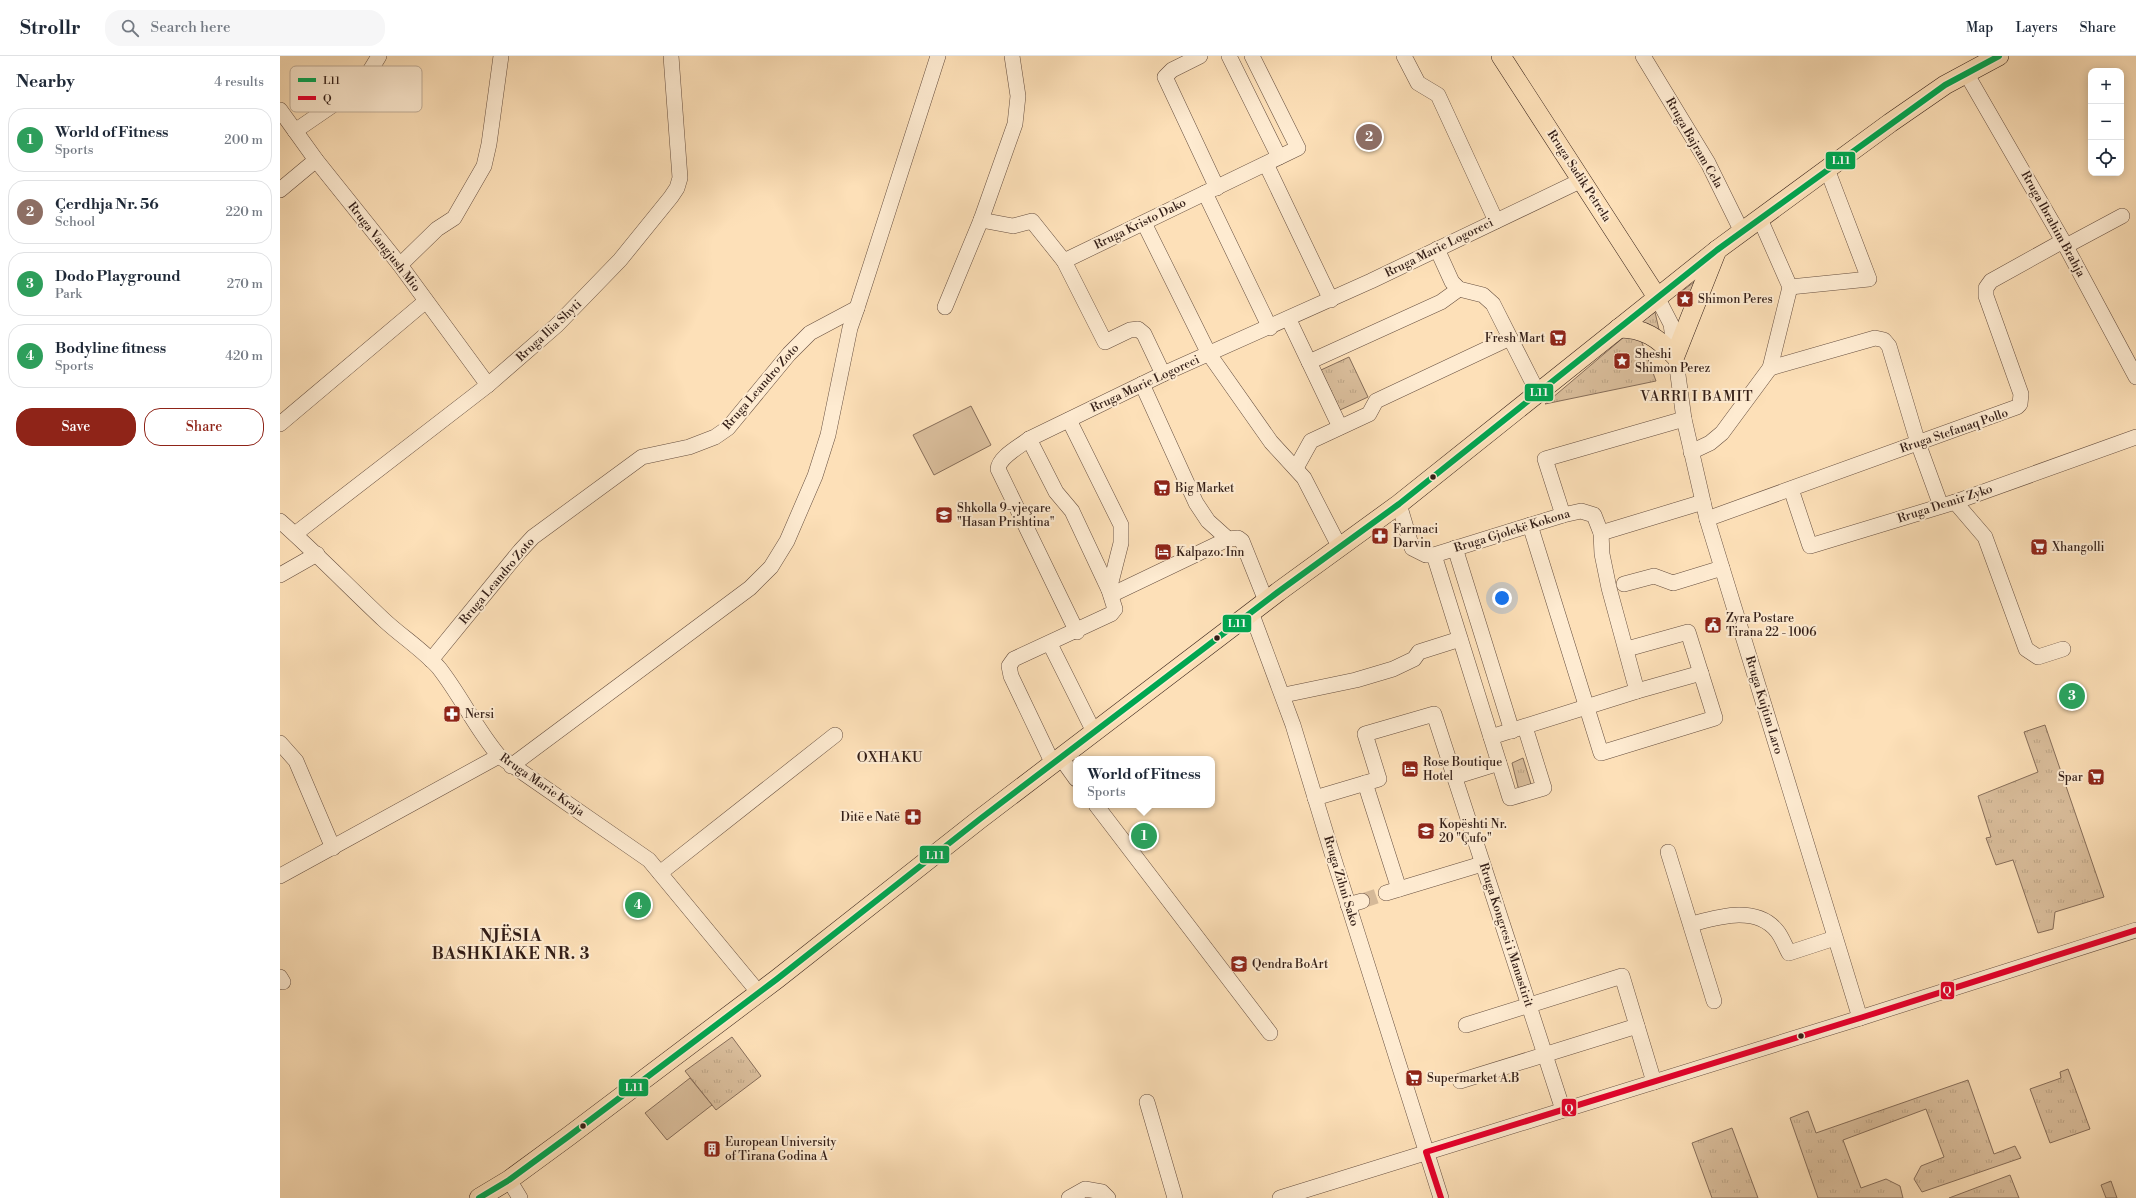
<!DOCTYPE html>
<html lang="en">
<head>
<meta charset="utf-8">
<style>
	body { margin:0; font-family:"Libre Bodoni",serif; background:#f6f6f7; color:#1f2937 }
	.controls { position:absolute; right:12px; top:12px; display:grid; overflow:hidden; border-radius:8px; box-shadow:0 2px 10px #0003 }
	.controls button { width:36px; height:36px; display:grid; place-items:center; padding:0; border:0; border-bottom:1px solid #e0e1e3; background:#fff; color:#1f2937; font:20px sans-serif }
	.you { position:absolute; left:1222px; top:542px; width:14px; height:14px; margin:-10px; border:3px solid #fff; border-radius:50%; background:#1a73e8; box-shadow:0 0 0 6px #1a73e833 }
	.badge { display:grid; place-items:center; width:26px; height:26px; border-radius:50%; background:#8f2418; color:#fff; font-size:13px; font-weight:700 }
	.pin { position:absolute; translate:-50% -50%; border:2px solid #fff; box-shadow:0 1px 4px #0006 }
	.popup { position:absolute; left:793px; top:700px; width:142px; height:52px; box-sizing:border-box; display:grid; place-content:center; border-radius:8px; background:#fff; filter:drop-shadow(0 1px 3px #0005); font-size:13px; white-space:nowrap; color:#747a83 }
	.popup b { font-size:15px; color:#1f2937 }
	.popup::after { content:''; position:absolute; left:50%; top:100%; margin-left:-8px; border:8px solid transparent; border-top-color:#fff }
	.list { margin:0; padding:0; list-style:none }
	h2 { display:flex; justify-content:space-between; align-items:center; height:52px; margin:0; padding:0 16px; font-size:17px }
	h2 small { font-size:13px; font-weight:400; color:#747a83 }
	.list li { display:grid; grid-template-columns:26px 1fr auto; gap:12px; align-items:center; box-sizing:border-box; height:64px; margin:0 8px 8px; padding:0 8px; border:1px solid #e0e1e3; border-radius:16px }
	.list b { display:block; font-size:15px; white-space:nowrap }
	.list p { margin:0; font-size:13px; white-space:nowrap; color:#747a83 }
	.list em { font-size:13px; font-style:normal; color:#747a83 }
	.actions { display:flex; gap:8px; padding:12px 16px }
	.actions a { flex:1; padding:9px 0; border:1px solid #8f2418; border-radius:16px; text-align:center; font-size:14px; color:#8f2418 }
	.actions .main { background:#8f2418; color:#fff }
	.icon { flex:none; width:22px; height:22px; fill:none; stroke:currentColor; stroke-width:2; stroke-linecap:round; stroke-linejoin:round }
	.map { position:relative; flex:none; width:1856px; height:1142px; overflow:hidden }
	header { display:flex; align-items:center; gap:24px; box-sizing:border-box; height:56px; padding:0 20px; background:#fff; border-bottom:1px solid #e0e1e3 }
	header strong { font-size:19px }
	nav { display:flex; gap:22px; margin-inline-start:auto; font-size:14px }
	.search { width:280px; height:36px; background:#f6f6f7; display:flex; align-items:center; gap:10px; box-sizing:border-box; padding:0 14px; border-radius:16px; color:#747a83; font-size:15px }
	main { display:flex }
	aside { flex:1; background:#fff }
	.map>svg:first-child { display:block }
</style>
</head>
<body>
<header>
<strong>Strollr</strong>
<div class="search"><svg class="icon" aria-label="search" viewBox="0 0 24 24"><circle cx="10" cy="10" r="6"/><path d="M15 15l6 6"/></svg>Search here</div>
<nav><a>Map</a><a>Layers</a><a>Share</a></nav>
</header>
<main>
<aside>
<h2>Nearby<small>4 results</small></h2>
<ul class="list">
<li><span class="badge" style="background:#2e9e5b">1</span><div><b>World of Fitness</b><p>Sports</p></div><em>200 m</em></li>
<li><span class="badge" style="background:#8d6e63">2</span><div><b>Çerdhja Nr. 56</b><p>School</p></div><em>220 m</em></li>
<li><span class="badge" style="background:#2e9e5b">3</span><div><b>Dodo Playground</b><p>Park</p></div><em>270 m</em></li>
<li><span class="badge" style="background:#2e9e5b">4</span><div><b>Bodyline fitness</b><p>Sports</p></div><em>420 m</em></li>
</ul>
<div class="actions"><a class="main">Save</a><a>Share</a></div>
</aside>
<div class="map">
<svg width="1856" height="1142" viewBox="0 0 1856 1142">
	<defs>
		<pattern id="grass-tufts" width="24" height="20" patternUnits="userSpaceOnUse"><rect width="24" height="20" fill="#dbbf9d"/><path d="M3 7l-1-3M5 7V3M7 7l1-3M15 17l-1-3M17 17v-4M19 17l1-3" fill="none" stroke="#bca486"/></pattern>
	</defs>
	<rect width="100%" height="100%" fill="#fde0b8"/>
	<filter id="stains"><feTurbulence type="fractalNoise" baseFrequency=".005" numOctaves="4"/><feColorMatrix values="0 0 0 0 .2 0 0 0 0 .09 0 0 0 0 .02 0 0 0 .5 -.17"/></filter>
	<radialGradient id="worn" r=".72"><stop offset=".6" stop-color="#630" stop-opacity="0"/><stop offset="1" stop-color="#630" stop-opacity=".3"/></radialGradient>
	<g fill="url(#grass-tufts)" stroke="#876e5a">
		<path d="M 1422,220 L 1409,257 L 1397,239 Z"/>
		<path d="M 1375,256 L 1380,278 L 1360,267 Z"/>
		<path d="M 1344,281 L 1352,281 L 1361,284 L 1376,325 L 1265,348 Z"/>
		<path d="M 1069,301 L 1088,341 L 1060,354 L 1041,314 Z"/>
		<path d="M 1765,669 L 1824,841 L 1775,856 L 1773,873 L 1758,877 L 1733,804 L 1716,809 L 1706,782 L 1711,781 L 1698,740 L 1758,716 L 1744,676 Z"/>
		<path d="M 1243,702 L 1251,728 L 1241,732 L 1238,731 L 1232,707 Z"/>
		<path d="M 452,981 L 481,1020 L 436,1054 L 405,1015 Z"/>
		<path d="M 1788,1013 L 1810,1073 L 1770,1087 L 1750,1033 L 1781,1022 L 1780,1016 Z"/>
		<path d="M 1688,1024 L 1714,1098 L 1735,1090 L 1741,1102 L 1642,1136 L 1634,1123 L 1641,1110 L 1664,1101 L 1646,1053 L 1563,1084 L 1581,1132 L 1606,1123 L 1620,1130 L 1623,1142 L 1538,1142 L 1510,1062 L 1528,1055 L 1536,1077 Z"/>
		<path d="M 1452,1072 L 1478,1142 L 1432,1142 L 1412,1087 Z"/>
		<path d="M 1730,1119 L 1739,1142 L 1669,1142 Z"/>
		<path d="M 1831,1125 L 1837,1142 L 1826,1142 L 1821,1129 Z"/>
	</g>
	<g fill="#dbbf9d" stroke="#876e5a">
		<path d="M 691,350 L 711,389 L 654,419 L 633,379 Z"/>
		<path d="M 410,1022 L 432,1049 L 387,1084 L 365,1057 Z"/>
	</g>
	<g fill="none" stroke-linecap="round" stroke-linejoin="round">
		<path stroke="#d5b998" stroke-width="15" stroke-dasharray="15 8" stroke-linecap="butt" d="M 1082,845 L 1106,837"/>
		<g stroke="#664e3f" stroke-width="16">
			<g id="minor">
				<path d="M 920,0 L 892,14 L 885,21 L 937,132"/>
				<path d="M 949,0 L 999,101"/>
				<path d="M 1124,0 L 1138,27 L 1158,39 L 1216,165"/>
				<path d="M 1363,0 L 1428,107 L 1462,176"/>
				<path d="M 1686,17 L 1783,185 L 1856,321"/>
				<path d="M 0,54 L 36,104 L 120,209 L 208,329"/>
				<path d="M 15,75 L 66,40 L 85,23 L 99,0"/>
				<path d="M 986,108 L 1051,244"/>
				<path d="M 0,134 L 36,104"/>
				<path d="M 925,137 L 990,272"/>
				<path d="M 701,164 L 733,170 L 752,165 L 784,205 L 825,286 L 850,274 L 858,273 L 864,278 L 883,318"/>
				<path d="M 864,167 L 929,298 L 991,386 L 1024,422 L 1059,490"/>
				<path d="M 1786,190 L 1842,160"/>
				<path d="M 1157,193 L 1172,226 L 1179,233 L 1203,239 L 1213,248 L 1258,337"/>
				<path d="M 784,205 L 1018,92 L 972,0"/>
				<path d="M 120,209 L 157,173 L 174,162 L 204,110 L 209,88 L 221,0"/>
				<path d="M 1510,231 L 1589,223 L 1547,113"/>
				<path d="M 1377,241 L 1391,268 L 1404,363 L 1427,463 L 1580,962"/>
				<path d="M 665,251 L 701,164 L 735,68 L 738,40 L 732,0"/>
				<path d="M 1009,264 L 1060,371"/>
				<path d="M 1029,306 L 1161,246 L 1179,233"/>
				<path d="M 1490,312 L 1595,282 L 1604,284 L 1609,290 L 1638,387 L 1661,450"/>
				<path d="M 862,328 L 916,447 L 928,465 L 948,483"/>
				<path d="M 789,364 L 841,469 L 841,487 L 829,534"/>
				<path d="M 0,368 L 146,245"/>
				<path d="M 749,383 L 776,436 L 792,455 L 829,534 L 835,553 L 831,558 L 734,603 L 729,610 L 731,620 L 773,708"/>
				<path d="M 1411,396 L 1430,387 L 1442,377 L 1490,312 L 1510,231 L 1480,163"/>
				<path d="M 1016,412 L 1031,385 L 1089,358 L 1096,345 L 1230,282"/>
				<path d="M 1511,433 L 1530,490 L 1675,446 L 1856,381"/>
				<path d="M 1675,446 L 1705,481 L 1746,593 L 1758,601 L 1783,593"/>
				<path d="M 1119,448 L 1132,492 L 1146,499 L 1154,499 L 1283,459 L 1301,455 L 1314,459 L 1321,477 L 1322,498 L 1329,532 L 1357,635"/>
				<path d="M 1283,459 L 1265,403 L 1404,363"/>
				<path d="M 1427,463 L 1737,351 L 1740,348 L 1741,338 L 1706,240 L 1706,232 L 1711,225 L 1783,185"/>
				<path d="M 0,465 C 36,497 69,531 104,564 C 121,580 143,594 159,612 C 181,640 196,673 219,700 L 369,804 L 479,937"/>
				<path d="M 1250,469 L 1321,697 L 1435,662 L 1408,576 L 1347,593"/>
				<path d="M 1321,477 L 1423,446"/>
				<path d="M 15,478 L 208,329 L 277,269 L 340,204 L 391,141 L 397,132 L 400,122 L 391,0"/>
				<path d="M 1175,492 L 1232,675"/>
				<path d="M 1154,499 L 1230,742 L 1264,732 L 1245,671"/>
				<path d="M 0,519 L 37,498"/>
				<path d="M 1344,528 L 1374,520 L 1393,527 L 1442,512"/>
				<path d="M 831,539 L 948,483 L 958,482 L 962,485 L 986,545"/>
				<path d="M 971,556 L 1013,669 L 1051,794 L 1161,1142"/>
				<path d="M 797,576 L 718,413 C 719,401 739,391 749,383 L 883,318 L 1091,225 L 1302,124"/>
				<path d="M 770,588 L 814,676"/>
				<path d="M 151,604 L 240,495 L 253,481 L 362,401 L 409,391 L 435,381 L 448,372 L 509,298 L 530,277 L 577,252 L 658,0"/>
				<path d="M 1004,639 L 1076,624 L 1113,613 L 1134,603 L 1139,596 L 1180,583"/>
				<path d="M 1211,681 L 1357,635 L 1421,617"/>
				<path d="M 0,687 L 16,705 L 53,792"/>
				<path d="M 781,702 L 796,723"/>
				<path d="M 231,710 L 470,532 L 491,511 L 507,485 L 535,420 L 548,379 L 570,272 L 577,252"/>
				<path d="M 1174,721 L 1219,707"/>
				<path d="M 1085,727 L 1119,833"/>
				<path d="M 1035,742 L 1099,723 L 1085,678 L 1154,658 L 1283,1054"/>
				<path d="M 816,749 L 990,977"/>
				<path d="M 1388,796 L 1434,945"/>
				<path d="M 380,817 L 555,679"/>
				<path d="M 0,820 L 219,700"/>
				<path d="M 1106,837 L 1202,808"/>
				<path d="M 1068,849 L 1082,845"/>
				<path d="M 1412,868 C 1438,861 1476,849 1497,875 C 1502,881 1505,890 1509,897 L 1555,882"/>
				<path d="M 0,921 L 3,926"/>
				<path d="M 1186,969 L 1342,920 L 1374,1026"/>
				<path d="M 1180,1025 L 1357,970"/>
				<path d="M 867,1046 L 895,1142"/>
				<path d="M 229,1124 L 240,1142"/>
				<path d="M 789,1142 L 805,1133 L 822,1136 L 828,1142"/>
				<path d="M 1000,1142 L 1580,962 L 1856,874"/>
			</g>
		</g>
		<g stroke="#331e17" stroke-width="20">
			<g id="major">
				<path d="M 1221,0 L 1377,241"/>
				<path d="M 1339,272 C 1364,272 1378,282 1395,300 L 1437,194"/>
				<path d="M 199,1142 L 229,1124 L 289,1080 L 497,923 L 700,763 L 998,536 L 1119,448 L 1437,194 L 1610,67 L 1665,29 L 1719,0"/>
			</g>
		</g>
		<use href="#minor" stroke="#feebd1" stroke-width="15"/>
		<use href="#major" stroke="#fde0b8" stroke-width="19"/>
		<g stroke="#feebd1" stroke-width="9">
			<path id="bus-1" d="M 199,1142 L 229,1124 L 289,1080 L 497,923 L 700,763 L 998,536 L 1119,448 L 1437,194 L 1665,29 L 1719,0"/>
		</g>
		<g stroke="#feebd1" stroke-width="9">
			<path id="bus-2" d="M 1161,1142 L 1146,1096 L 1580,962 L 1856,874"/>
		</g>
		<use href="#bus-1" stroke="#00a651" stroke-width="6"/>
		<use href="#bus-2" stroke="#e4002b" stroke-width="6"/>
	</g>
	<defs>
		<g id="sight-square" transform="scale(0.9)"><rect x="-9" y="-9" width="18" height="18" rx="4" fill="#8f2418" stroke="#feebd1"/><path d="M0-6L1.8-2.2L6-1.7L2.9 1.2L3.7 5.4L0 3.3L-3.7 5.4L-2.9 1.2L-6-1.7L-1.8-2.2Z" fill="#fff"/></g>
		<g id="supermarket-square" transform="scale(0.9)"><rect x="-9" y="-9" width="18" height="18" rx="4" fill="#8f2418" stroke="#feebd1"/><path d="M-6-5.5h2.5l.6 2H6L4.5 2H-2.5L-4.4-4H-6ZM-1.5 3.2a1.3 1.3 0 1 0 .1 0ZM3 3.2a1.3 1.3 0 1 0 .1 0Z" fill="#fff"/></g>
		<g id="school-square" transform="scale(0.9)"><rect x="-9" y="-9" width="18" height="18" rx="4" fill="#8f2418" stroke="#feebd1"/><path d="M0-5L7-2L0 1L-7-2ZM-4 1L0 2.5L4 1V4Q0 6-4 4Z" fill="#fff"/></g>
		<g id="pharmacy-square" transform="scale(0.9)"><rect x="-9" y="-9" width="18" height="18" rx="4" fill="#8f2418" stroke="#feebd1"/><path d="M-2-6h4v4h4v4h-4v4h-4v-4h-4v-4h4Z" fill="#fff"/></g>
		<g id="hotel-square" transform="scale(0.9)"><rect x="-9" y="-9" width="18" height="18" rx="4" fill="#8f2418" stroke="#feebd1"/><path d="M-6-4.5h1.5V1H6V5H4.5V3h-9V5H-6ZM-4 0a1.8 1.8 0 1 1 3.6 0ZM.5 0V-2.5h3Q6-2.5 6 0Z" fill="#fff"/></g>
		<g id="civic-square" transform="scale(0.9)"><rect x="-9" y="-9" width="18" height="18" rx="4" fill="#8f2418" stroke="#feebd1"/><path d="M-.6-6.5H3V-4.5H.6V-3L4-1V1h2V6H-6V1h2V-1L-.6-3ZM-1.2 2.5V6h2.4V2.5Z" fill="#fff"/></g>
		<g id="building-square" transform="scale(0.9)"><rect x="-9" y="-9" width="18" height="18" rx="4" fill="#8f2418" stroke="#feebd1"/><path d="M-4-6H4V6H1V3H-1V6H-4ZM-2.5-4.3h1.7v1.8h-1.7ZM.8-4.3h1.7v1.8H.8ZM-2.5-1h1.7V.8h-1.7ZM.8-1h1.7V.8H.8Z" fill="#fff"/></g>
	</defs>
	<g fill-rule="evenodd">
		<use href="#sight-square" x="1405" y="243"/>
		<use href="#supermarket-square" x="1278" y="282"/>
		<use href="#sight-square" x="1342" y="305"/>
		<use href="#supermarket-square" x="882" y="432"/>
		<use href="#school-square" x="664" y="459"/>
		<use href="#pharmacy-square" x="1100" y="480"/>
		<use href="#supermarket-square" x="1759" y="491"/>
		<use href="#hotel-square" x="883" y="496"/>
		<use href="#civic-square" x="1433" y="569"/>
		<use href="#pharmacy-square" x="172" y="658"/>
		<use href="#hotel-square" x="1130" y="713"/>
		<use href="#supermarket-square" x="1816" y="721"/>
		<use href="#pharmacy-square" x="633" y="761"/>
		<use href="#school-square" x="1146" y="775"/>
		<use href="#school-square" x="959" y="908"/>
		<use href="#supermarket-square" x="1134" y="1022"/>
		<use href="#building-square" x="432" y="1093"/>
	</g>
	<g fill="#331e17" stroke="#feebd1" stroke-width="1.5">
		<circle cx="1153" cy="421" r="3.5"/>
		<circle cx="937" cy="582" r="3.5"/>
		<circle cx="1521" cy="980" r="3.5"/>
		<circle cx="303" cy="1070" r="3.5"/>
	</g>
	<g text-anchor="middle" dominant-baseline="central" stroke-width="4" stroke-linejoin="round" paint-order="stroke">
		<g font-size="12" fill="#331e17" stroke="#feebd1">
			<text transform="translate(1414 87) rotate(60)">Rruga Bajram Cela</text>
			<text transform="translate(1299 120) rotate(57)">Rruga Sadik Petrela</text>
			<text transform="translate(860 168) rotate(-26)">Rruga Kristo Dako</text>
			<text transform="translate(1773 168) rotate(61)">Rruga Ibrahim Brahja</text>
			<text transform="translate(104 191) rotate(52)">Rruga Vangjush Mio</text>
			<text transform="translate(1159 192) rotate(-26)">Rruga Marie Logoreci</text>
			<text transform="translate(269 275) rotate(-43)">Rruga Ilia Shyti</text>
			<text transform="translate(865 328) rotate(-25)">Rruga Marie Logoreci</text>
			<text transform="translate(481 331) rotate(-49)">Rruga Leandro Zoto</text>
			<text transform="translate(1674 375) rotate(-19)">Rruga Stefanaq Pollo</text>
			<text transform="translate(1665 448) rotate(-18)">Rruga Demir Zyko</text>
			<text transform="translate(1232 475) rotate(-17)">Rruga Gjolekë Kokona</text>
			<text transform="translate(217 525) rotate(-50)">Rruga Leandro Zoto</text>
			<text transform="translate(1484 649) rotate(73)">Rruga Kujtim Laro</text>
			<text transform="translate(262 729) rotate(35)">Rruga Marie Kraja</text>
			<text transform="translate(1061 825) rotate(73)">Rruga Zihni Sako</text>
			<text transform="translate(1226 879) rotate(72)">Rruga Kongresi i Manastirit</text>
		</g>
		<g font-size="12" fill="#331e17" stroke="#feebd1" text-anchor="start">
			<text x="1418" y="243">Shimon Peres</text>
			<text x="1265" y="282" text-anchor="end">Fresh Mart</text>
			<text x="1355" y="298">Sheshi<tspan x="1355" dy="14">Shimon Perez</tspan></text>
			<text x="895" y="432">Big Market</text>
			<text x="677" y="452">Shkolla 9-vjeçare<tspan x="677" dy="14">"Hasan Prishtina"</tspan></text>
			<text x="1113" y="473">Farmaci<tspan x="1113" dy="14">Darvin</tspan></text>
			<text x="1772" y="491">Xhangolli</text>
			<text x="896" y="496">Kalpazo. Inn</text>
			<text x="1446" y="562">Zyra Postare<tspan x="1446" dy="14">Tirana 22 - 1006</tspan></text>
			<text x="185" y="658">Nersi</text>
			<text x="1143" y="706">Rose Boutique<tspan x="1143" dy="14">Hotel</tspan></text>
			<text x="1803" y="721" text-anchor="end">Spar</text>
			<text x="620" y="761" text-anchor="end">Ditë e Natë</text>
			<text x="1159" y="768">Kopështi Nr.<tspan x="1159" dy="14">20 "Çufo"</tspan></text>
			<text x="972" y="908">Qendra BoArt</text>
			<text x="1147" y="1022">Supermarket A.B</text>
			<text x="445" y="1086">European University<tspan x="445" dy="14">of Tirana Godina A</tspan></text>
		</g>
		<g font-size="14" letter-spacing="1" fill="#331e17" stroke="#feebd1">
			<text x="1417" y="341">VARRI I BAMIT</text>
			<text x="610" y="702">OXHAKU</text>
		</g>
		<g font-size="16" font-weight="bold" letter-spacing="1" fill="#331e17" stroke="#feebd1">
			<text x="231" y="880">NJËSIA<tspan x="231" dy="18">BASHKIAKE NR. 3</tspan></text>
		</g>
	</g>
	<rect x="10" y="10" width="132" height="46" rx="6" fill="#feebd1" stroke="#c1ae99" stroke-width="1"/>
	<rect x="18" y="22" width="18" height="4" fill="#00a651"/>
	<rect x="18" y="40" width="18" height="4" fill="#e4002b"/>
	<g font-size="11" fill="#331e17">
		<text x="43" y="28">L11</text>
		<text x="43" y="46">Q</text>
	</g>
	<g stroke="#feebd1" stroke-width="1.5">
		<rect x="1545" y="95" width="31" height="19" rx="4" fill="#00a651"/>
		<rect x="1244" y="327" width="30" height="19" rx="4" fill="#00a651"/>
		<rect x="942" y="558" width="30" height="19" rx="4" fill="#00a651"/>
		<rect x="639" y="789" width="31" height="19" rx="4" fill="#00a651"/>
		<rect x="1660" y="925" width="15" height="19" rx="4" fill="#e4002b"/>
		<rect x="338" y="1022" width="31" height="19" rx="4" fill="#00a651"/>
		<rect x="1281" y="1042" width="16" height="19" rx="4" fill="#e4002b"/>
	</g>
	<g font-size="11" text-anchor="middle" font-weight="bold" fill="#fff">
		<text x="1561" y="108">L11</text>
		<text x="1259" y="340">L11</text>
		<text x="957" y="571">L11</text>
		<text x="655" y="803">L11</text>
		<text x="1667" y="938">Q</text>
		<text x="354" y="1035">L11</text>
		<text x="1289" y="1056">Q</text>
	</g>
	<rect width="100%" height="100%" filter="url(#stains)"/>
	<rect width="100%" height="100%" fill="url(#worn)"/>
</svg>
<div class="controls">
<button>+</button>
<button>−</button>
<button><svg class="icon" aria-label="locate" viewBox="0 0 24 24"><circle cx="12" cy="12" r="6"/><path d="M12 2v4M12 18v4M2 12h4M18 12h4"/></svg></button>
</div>
<div class="you"></div>
<div class="pin badge" style="left:864px;top:780px;background:#2e9e5b">1</div>
<div class="popup"><b>World of Fitness</b>Sports</div>
<div class="pin badge" style="left:1089px;top:81px;background:#8d6e63">2</div>
<div class="pin badge" style="left:1792px;top:640px;background:#2e9e5b">3</div>
<div class="pin badge" style="left:358px;top:849px;background:#2e9e5b">4</div>
</div>
</main>
</body>
</html>
